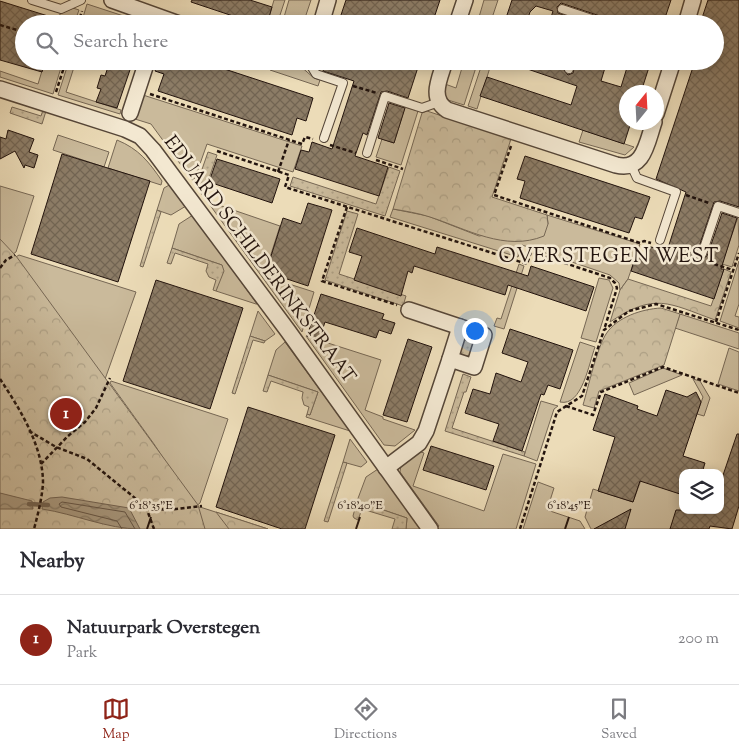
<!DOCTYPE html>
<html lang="en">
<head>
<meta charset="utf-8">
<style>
	body { margin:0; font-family:"Sorts Mill Goudy",serif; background:#f7f7f7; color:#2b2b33 }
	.controls { position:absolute; right:15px; bottom:15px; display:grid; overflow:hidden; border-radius:10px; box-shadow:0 2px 12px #0003 }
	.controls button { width:45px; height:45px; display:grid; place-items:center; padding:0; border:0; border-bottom:1px solid #e1e1e2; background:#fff; color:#2b2b33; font:25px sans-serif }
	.compass { position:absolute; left:619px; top:85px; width:45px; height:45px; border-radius:50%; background:#fff; box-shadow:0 2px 12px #0003; rotate:18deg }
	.you { position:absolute; left:474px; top:330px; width:18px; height:18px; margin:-12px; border:4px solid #fff; border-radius:50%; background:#1a73e8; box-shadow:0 0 0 8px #1a73e833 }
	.badge { display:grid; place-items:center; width:32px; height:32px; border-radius:50%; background:#8f2418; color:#fff; font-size:16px; font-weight:700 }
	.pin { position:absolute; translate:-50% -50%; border:2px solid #fff; box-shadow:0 1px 5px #0006 }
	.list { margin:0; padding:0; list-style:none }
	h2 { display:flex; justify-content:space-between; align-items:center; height:65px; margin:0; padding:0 20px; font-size:21px }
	h2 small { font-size:16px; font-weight:400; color:#7c7c81 }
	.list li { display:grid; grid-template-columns:32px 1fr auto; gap:15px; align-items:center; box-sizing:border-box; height:90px; padding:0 20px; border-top:1px solid #e1e1e2 }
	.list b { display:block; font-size:19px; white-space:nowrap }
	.list p { margin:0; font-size:16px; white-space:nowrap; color:#7c7c81 }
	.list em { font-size:16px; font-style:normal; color:#7c7c81 }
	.icon { flex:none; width:28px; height:28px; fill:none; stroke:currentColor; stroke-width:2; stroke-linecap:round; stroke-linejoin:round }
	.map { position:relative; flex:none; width:739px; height:529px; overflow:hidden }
	.search { position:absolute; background:#fff; box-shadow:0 2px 12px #0003; left:15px; right:15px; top:15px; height:55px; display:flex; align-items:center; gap:12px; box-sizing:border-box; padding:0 18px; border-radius:28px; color:#7c7c81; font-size:19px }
	.sheet { height:155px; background:#fff }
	nav { display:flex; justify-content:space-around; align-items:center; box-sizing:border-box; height:70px; border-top:1px solid #e1e1e2; background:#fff; font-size:14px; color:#7c7c81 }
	nav a { display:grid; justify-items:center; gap:2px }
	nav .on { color:#8f2418 }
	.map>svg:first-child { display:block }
</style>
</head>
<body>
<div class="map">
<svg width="739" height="529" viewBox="0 0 739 529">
	<defs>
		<pattern id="forest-crowns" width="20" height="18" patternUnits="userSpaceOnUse" patternTransform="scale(1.25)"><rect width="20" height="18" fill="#caba9b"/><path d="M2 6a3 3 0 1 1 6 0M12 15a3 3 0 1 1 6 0" fill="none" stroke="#ad9f84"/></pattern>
		<pattern id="garden-dots" width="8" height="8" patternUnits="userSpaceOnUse" patternTransform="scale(1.25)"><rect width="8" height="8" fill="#caba9b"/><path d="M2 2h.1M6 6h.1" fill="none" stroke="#ad9f84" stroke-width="1.8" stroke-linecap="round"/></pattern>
		<pattern id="water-waves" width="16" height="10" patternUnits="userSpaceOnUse" patternTransform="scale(1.25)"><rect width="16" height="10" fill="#a8987e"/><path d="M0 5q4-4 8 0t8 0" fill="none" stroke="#887b66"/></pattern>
		<pattern id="building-cross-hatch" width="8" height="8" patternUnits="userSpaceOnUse" patternTransform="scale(1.25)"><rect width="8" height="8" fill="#8c7c66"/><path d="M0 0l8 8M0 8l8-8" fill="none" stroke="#726452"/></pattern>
	</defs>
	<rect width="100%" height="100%" fill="#ecdcb8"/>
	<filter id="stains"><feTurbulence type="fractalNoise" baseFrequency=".004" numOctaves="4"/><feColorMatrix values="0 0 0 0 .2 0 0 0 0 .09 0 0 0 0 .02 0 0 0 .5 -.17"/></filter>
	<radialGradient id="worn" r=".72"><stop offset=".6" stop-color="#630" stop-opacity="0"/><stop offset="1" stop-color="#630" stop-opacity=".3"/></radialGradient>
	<g fill="#caba9b" stroke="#766754">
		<path d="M 274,0 L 285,0 L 277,24 L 267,24 Z"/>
		<path d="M 289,0 L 311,0 L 303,24 L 282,24 Z"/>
		<path d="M 484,0 L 498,0 L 490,24 L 477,24 Z"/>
		<path d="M 87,4 L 142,22 L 144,24 L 116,24 L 91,16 L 88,24 L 81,24 Z"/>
		<path d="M 73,8 L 79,10 L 74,24 L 57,24 L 60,14 Z"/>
		<path d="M 45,61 L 63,61 L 53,94 L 0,77 L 0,71 L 38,84 Z"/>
		<path d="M 69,61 L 76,61 L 66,92 L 121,110 L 120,114 L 58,95 Z"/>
		<path d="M 272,61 L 299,65 L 314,78 L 320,80 L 318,86 L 270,70 Z"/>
		<path d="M 464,61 L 478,61 L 464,105 L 448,100 L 444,93 L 445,84 L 456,88 Z"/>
		<path d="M 483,61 L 492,61 L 477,109 L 468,106 Z"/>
		<path d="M 143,95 L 302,146 L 293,172 L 207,144 L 195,178 L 192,180 L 151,124 L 135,119 Z"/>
		<path d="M 405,107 L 418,111 L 401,165 L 376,157 L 382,139 L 394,143 Z"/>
		<path d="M 583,130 L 634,147 L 625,155 L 579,142 Z"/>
		<path d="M 58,135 L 109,152 L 104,167 L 53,150 Z"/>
		<path d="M 117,140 C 139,149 149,162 162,181 L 161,185 L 108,168 Z"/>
		<path d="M 171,184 L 186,206 L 171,215 L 157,210 L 164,188 Z"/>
		<path d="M 0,186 L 34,196 L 16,252 L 0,263 Z"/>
		<path d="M 207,201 L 280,226 L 264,276 L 314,292 L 302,332 Z"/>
		<path d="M 393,209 L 428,216 L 479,236 L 548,224 L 547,215 L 640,244 L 628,279 L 620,290 L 619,283 L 610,275 L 522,245 L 518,257 L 390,217 Z"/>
		<path d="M 193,215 L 257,304 L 256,304 L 216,291 L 222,265 L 172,248 L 179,224 Z"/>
		<path d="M 738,217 L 739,245 L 732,267 L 722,264 Z"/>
		<path d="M 19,255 L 136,292 L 98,399 L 0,375 L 8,262 Z"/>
		<path d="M 739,261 L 739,304 L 735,316 L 739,317 L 739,328 L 720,321 Z"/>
		<path d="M 519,264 L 524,266 L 504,329 L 494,326 L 497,318 L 501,319 Z"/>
		<path d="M 599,278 L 609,280 L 613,288 L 596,342 L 581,338 Z"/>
		<path d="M 258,311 L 275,334 L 265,341 L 250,336 Z"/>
		<path d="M 680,314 L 739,333 L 739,349 L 675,328 Z"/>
		<path d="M 306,336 L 381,360 L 365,410 L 383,417 L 383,419 L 415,430 L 395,446 L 384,445 Z"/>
		<path d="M 285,342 L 350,431 L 306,417 L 307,414 L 310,415 L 318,392 L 268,375 L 276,350 Z"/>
		<path d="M 580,342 L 595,347 C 589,363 582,407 560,402 Z"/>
		<path d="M 729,348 L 739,352 L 739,391 L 718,384 Z"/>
		<path d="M 663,368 L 682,375 L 634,395 L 629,383 Z"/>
		<path d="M 693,379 L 700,381 L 710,398 L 704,416 L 697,414 L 703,397 Z"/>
		<path d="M 111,381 L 228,419 L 200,503 L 195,507 L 154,444 L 110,383 Z"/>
		<path d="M 541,401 L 558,406 L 554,409 L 537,461 L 524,456 Z"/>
		<path d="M 350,439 L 367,462 L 361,467 L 343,462 Z"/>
		<path d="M 418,451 L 424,453 L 413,486 L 484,511 L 503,454 L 536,464 L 516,529 L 436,529 L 439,526 L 400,472 L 401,465 Z"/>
		<path d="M 378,469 L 424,529 L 406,529 L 407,518 L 357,501 L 366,477 Z"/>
		<path d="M 645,469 L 683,491 L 683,510 L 678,529 L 591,529 L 585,517 L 593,489 L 633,502 Z"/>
		<path d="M 538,482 L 554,488 L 547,510 L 580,521 L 585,529 L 523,529 Z"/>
		<path d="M 200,507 L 268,529 L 140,529 Z"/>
	</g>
	<g fill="url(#forest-crowns)" stroke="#766754">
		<path d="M 427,111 L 511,139 L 492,197 L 547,215 L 548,224 L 544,236 C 505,252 467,229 430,217 C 418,213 405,211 393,209 L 422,113 Z"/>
		<path d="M 0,239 L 16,256 L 198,505 L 205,529 L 0,529 Z"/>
		<path d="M 724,269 L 731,272 L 715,320 C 668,303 655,292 610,322 L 620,290 L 628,279 L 711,306 Z"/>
		<path d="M 661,308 L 680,314 L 664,365 L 599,391 L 594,408 L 583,405 C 588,388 597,348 606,334 C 617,317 642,309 661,308 Z"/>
		<path d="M 216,512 L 268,529 L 229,529 Z"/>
	</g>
	<g fill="url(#garden-dots)" stroke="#766754">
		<path d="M 12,107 L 41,116 L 43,110 L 46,111 L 42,124 L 10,113 Z"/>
		<path d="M 208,152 L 217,155 L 203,196 L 195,184 L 198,181 Z"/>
		<path d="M 389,167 L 400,171 L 385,216 L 290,186 L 293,177 L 376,204 Z"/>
		<path d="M 157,210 L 161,212 L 143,267 L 140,266 Z"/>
		<path d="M 347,211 L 358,214 L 339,274 L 406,296 L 403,306 L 325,280 Z"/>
		<path d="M 172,248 L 222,265 L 224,271 L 216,291 L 213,290 L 216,280 L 209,277 L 206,271 L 208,264 L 175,253 L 171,264 L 167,263 Z"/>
		<path d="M 250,336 L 265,341 L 264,343 L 253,340 L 235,394 L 232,393 Z"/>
		<circle cx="467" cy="348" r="8"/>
		<path d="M 463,374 L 471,377 L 466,392 L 464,392 L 452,428 L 525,452 L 524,456 L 445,431 Z"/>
		<path d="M 268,375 L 318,392 L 310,415 L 307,414 L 309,407 L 304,405 L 302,398 L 303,392 L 271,381 L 267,392 L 263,391 Z"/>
		<path d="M 343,462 L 347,463 L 328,522 L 324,521 Z"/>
		<path d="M 357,501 L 407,518 L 406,529 L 392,529 L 395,519 L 362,509 L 358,520 L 354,518 L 353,516 Z"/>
	</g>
	<g fill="url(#water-waves)" stroke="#736351">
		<path d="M 0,493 L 32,501 L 33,509 L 0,509 Z"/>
		<path d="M 62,497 L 129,508 L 140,529 C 107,529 75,514 42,509 L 43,502 L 50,498 Z"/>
	</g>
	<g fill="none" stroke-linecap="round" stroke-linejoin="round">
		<path stroke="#665646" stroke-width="1" d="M 122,529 L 117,521 L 61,507 L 59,504 L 62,502 L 125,512 L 135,529"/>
		<path stroke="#736351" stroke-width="4.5" d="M 29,504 L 48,505"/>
	</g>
	<g fill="url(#building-cross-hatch)" stroke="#23140e">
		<path d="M 192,0 L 250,0 L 272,7 L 267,24 L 257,24 L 191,2 Z"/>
		<path d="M 346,0 L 440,0 L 432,24 L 338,24 Z"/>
		<path d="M 512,0 L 671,0 L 663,24 L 613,24 L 609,19 L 561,3 L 557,7 L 558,13 L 588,24 L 549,24 L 553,11 L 536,6 L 530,12 L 526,24 L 504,24 Z"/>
		<path d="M 708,0 L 739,0 L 739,207 L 720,201 L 714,202 L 697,253 L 700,259 L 707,256 L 722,213 L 737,218 L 721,269 L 724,269 L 714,299 L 631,271 L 637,252 L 644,255 L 647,246 L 667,251 L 686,192 L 656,179 L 695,61 L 715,61 L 715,24 L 700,24 Z"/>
		<path d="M 0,1 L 64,21 L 64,24 L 24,24 L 20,45 L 24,47 L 24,61 L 45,61 L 42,72 L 0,60 Z"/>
		<path d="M 110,61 L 133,61 L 117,108 L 96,102 L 101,89 L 97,88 L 101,75 L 105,76 Z"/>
		<path d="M 159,61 L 200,61 L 313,98 L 306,121 L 297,118 L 292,135 L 158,91 L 164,74 L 155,71 Z"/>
		<path d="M 326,61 L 420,61 L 408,98 L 387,91 L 381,92 L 367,135 L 363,133 L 355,156 L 388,167 L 379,196 L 295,169 L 301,150 L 309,152 L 312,142 L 332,149 L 354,81 L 323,71 Z"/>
		<path d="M 511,61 L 565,61 L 564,70 L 568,75 L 573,73 L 576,61 L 607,61 L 601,81 L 621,87 L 629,61 L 651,61 L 641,92 L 626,92 L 626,122 L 631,122 L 624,144 L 480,96 L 487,77 L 571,105 L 577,86 L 510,63 Z"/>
		<path d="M 389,103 L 405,108 L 394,143 L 378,138 Z"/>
		<path d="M 8,130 L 34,139 L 29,152 L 38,155 L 34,168 L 25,165 L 24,168 L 15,151 L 0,159 L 0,137 L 6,139 Z"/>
		<path d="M 62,154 L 150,181 L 118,282 L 31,254 Z"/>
		<path d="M 525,156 L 650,197 L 642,219 L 635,217 L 629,233 L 520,198 L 525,181 L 517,179 Z"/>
		<path d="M 217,159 L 280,179 L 272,203 L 209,182 Z"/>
		<path d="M 308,203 L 332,210 L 308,286 L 266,272 L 283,218 L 301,224 Z"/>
		<path d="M 357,228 L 435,254 L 437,247 L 528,276 L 531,266 L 594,287 L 586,311 L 508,285 L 505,295 L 414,266 L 412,273 L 408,271 L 401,296 L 354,280 L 362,256 L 349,252 Z"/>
		<path d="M 156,280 L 243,308 L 210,409 L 123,381 Z"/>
		<path d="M 321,294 L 384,314 L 382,319 L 395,323 L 391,334 L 379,330 L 376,338 L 325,322 L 319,340 L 307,336 Z"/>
		<path d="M 510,329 L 573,350 L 560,389 L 548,385 L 544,395 L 541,394 L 522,451 L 493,441 L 499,424 L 465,413 L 473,389 L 490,394 L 496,373 L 521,382 L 528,362 L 502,353 Z"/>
		<path d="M 408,339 L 432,347 L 407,422 L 383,415 Z"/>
		<path d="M 666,390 L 687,397 L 696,392 L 701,402 L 683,456 L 705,463 L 702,473 L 683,473 L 683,495 L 640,481 L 633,502 L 598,491 L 615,437 L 593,430 L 605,394 L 638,406 L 637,409 L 657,416 Z"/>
		<path d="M 248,407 L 335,435 L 305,529 L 282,529 L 216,507 Z"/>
		<path d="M 737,434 L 739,434 L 739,506 L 732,529 L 710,526 L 709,529 L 670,529 L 676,510 L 720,510 L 720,484 Z"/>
		<path d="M 431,446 L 494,466 L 486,490 L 423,470 Z"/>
		<path d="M 631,509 L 625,529 L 594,529 Z"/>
	</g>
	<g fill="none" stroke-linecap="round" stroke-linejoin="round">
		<g stroke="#554638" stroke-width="10">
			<g id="service">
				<path d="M 32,0 L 61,9 L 81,0"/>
				<path d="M 562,9 L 607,24"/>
				<path d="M 308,61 L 316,74 L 343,83 L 324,138"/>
				<path d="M 569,69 L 571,61"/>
				<path d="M 367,153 L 385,96 L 422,108 L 439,102"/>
				<path d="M 631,165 L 637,178 L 676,192 L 660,240"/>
				<path d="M 702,254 L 718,206 L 739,213"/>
			</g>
		</g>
		<g stroke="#554638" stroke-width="18">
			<g id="minor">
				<path d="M 112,0 L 179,24"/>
				<path d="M 321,24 L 328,0"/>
				<path d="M 457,24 L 465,0"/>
				<path d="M 686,24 L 693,0"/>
				<path d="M 445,61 C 440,78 429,98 447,110 L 616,165 C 644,172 647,142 654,122"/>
				<path d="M 0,89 L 125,129 L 140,136 L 153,150 L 288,331 L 430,529"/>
				<path d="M 130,113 L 147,61"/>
				<path d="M 656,114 L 673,61"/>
				<path d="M 450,359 L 460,327"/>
				<path d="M 386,468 L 419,443 L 426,431 L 450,359 L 474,367 L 484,335 L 409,310"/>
			</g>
		</g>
		<g stroke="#23140e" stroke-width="2.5" stroke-dasharray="4 2.5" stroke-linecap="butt">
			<path d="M 78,24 L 82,11"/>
			<path d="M 0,25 L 24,32"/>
			<path d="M 353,86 L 377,93"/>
			<path d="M 56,92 L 66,61"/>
			<path d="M 150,94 L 302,144 L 305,137 L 313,139"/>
			<path d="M 330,145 L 356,153"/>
			<path d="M 511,146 L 494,195 L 640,243 L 644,241 L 651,243"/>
			<path d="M 217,151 L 289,175 L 285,187 L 527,264 L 531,252 L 610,278 L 615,283 L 617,288 L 604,330"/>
			<path d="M 376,160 L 403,169"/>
			<path d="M 278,172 L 289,140"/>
			<path d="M 686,195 L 709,203"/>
			<path d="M 347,207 L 322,281 L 397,305"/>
			<path d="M 666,248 L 694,257"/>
			<path d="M 708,262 L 733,270"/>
			<path d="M 0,268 L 6,260 L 15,255"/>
			<path d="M 716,322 L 739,253"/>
			<path d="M 0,379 C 20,409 43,446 43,483 C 42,498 38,514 34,529"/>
			<path d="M 566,406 L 593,415 L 601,392 L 663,367 L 739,393"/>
			<path d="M 29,431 L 56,447 L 87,459 L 146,507 L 167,510 L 202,506"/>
			<path d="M 41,464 L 68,436 L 85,422 L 96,408 L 110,378"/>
			<path d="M 146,507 L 154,529"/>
			<path d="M 520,529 L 557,412 L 582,396 L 604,330 L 629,311 L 656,304 L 739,330"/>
		</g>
		<use href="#service" stroke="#f3e8d1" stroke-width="8"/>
		<use href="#minor" stroke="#f3e8d1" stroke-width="15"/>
	</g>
	<path fill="none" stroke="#23140e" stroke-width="2" d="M 147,529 L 151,517M 356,529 L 360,517M 565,529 L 569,517"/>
	<g text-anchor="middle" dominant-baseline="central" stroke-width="5" stroke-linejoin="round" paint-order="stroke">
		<g font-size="19" fill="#23140e" stroke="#f3e8d1">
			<text transform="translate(259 260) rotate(53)">EDUARD SCHILDERINKSTRAAT</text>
		</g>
		<g font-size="20" letter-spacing="1" fill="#23140e" stroke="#f3e8d1">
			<text x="609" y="257">OVERSTEGEN WEST</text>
		</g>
	</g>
	<g font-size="12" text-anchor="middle" fill="#23140e" stroke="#f3e8d1" stroke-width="5" stroke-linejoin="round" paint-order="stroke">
		<text x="151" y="509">6°18'35"E</text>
		<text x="360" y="509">6°18'40"E</text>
		<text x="569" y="509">6°18'45"E</text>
	</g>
	<rect width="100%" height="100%" filter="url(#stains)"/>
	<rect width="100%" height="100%" fill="url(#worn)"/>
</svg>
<div class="controls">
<button><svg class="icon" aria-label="layers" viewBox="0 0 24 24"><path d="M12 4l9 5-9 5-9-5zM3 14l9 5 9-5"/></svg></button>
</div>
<svg class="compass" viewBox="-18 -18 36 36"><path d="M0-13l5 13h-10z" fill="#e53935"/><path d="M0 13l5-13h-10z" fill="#7c7c81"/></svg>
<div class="you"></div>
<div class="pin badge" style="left:66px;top:414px">1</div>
<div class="search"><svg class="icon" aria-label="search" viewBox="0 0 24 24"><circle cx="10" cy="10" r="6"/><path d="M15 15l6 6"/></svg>Search here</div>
</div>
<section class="sheet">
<h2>Nearby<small></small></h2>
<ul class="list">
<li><span class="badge">1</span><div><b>Natuurpark Overstegen</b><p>Park</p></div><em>200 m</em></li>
</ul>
</section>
<nav>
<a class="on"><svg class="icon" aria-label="map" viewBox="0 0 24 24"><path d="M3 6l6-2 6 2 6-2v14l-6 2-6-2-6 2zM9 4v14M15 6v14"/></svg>Map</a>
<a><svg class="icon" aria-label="directions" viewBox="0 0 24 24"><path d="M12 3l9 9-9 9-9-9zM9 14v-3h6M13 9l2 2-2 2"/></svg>Directions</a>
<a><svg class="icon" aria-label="saved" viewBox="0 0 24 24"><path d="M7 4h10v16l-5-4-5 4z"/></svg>Saved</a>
</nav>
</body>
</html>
